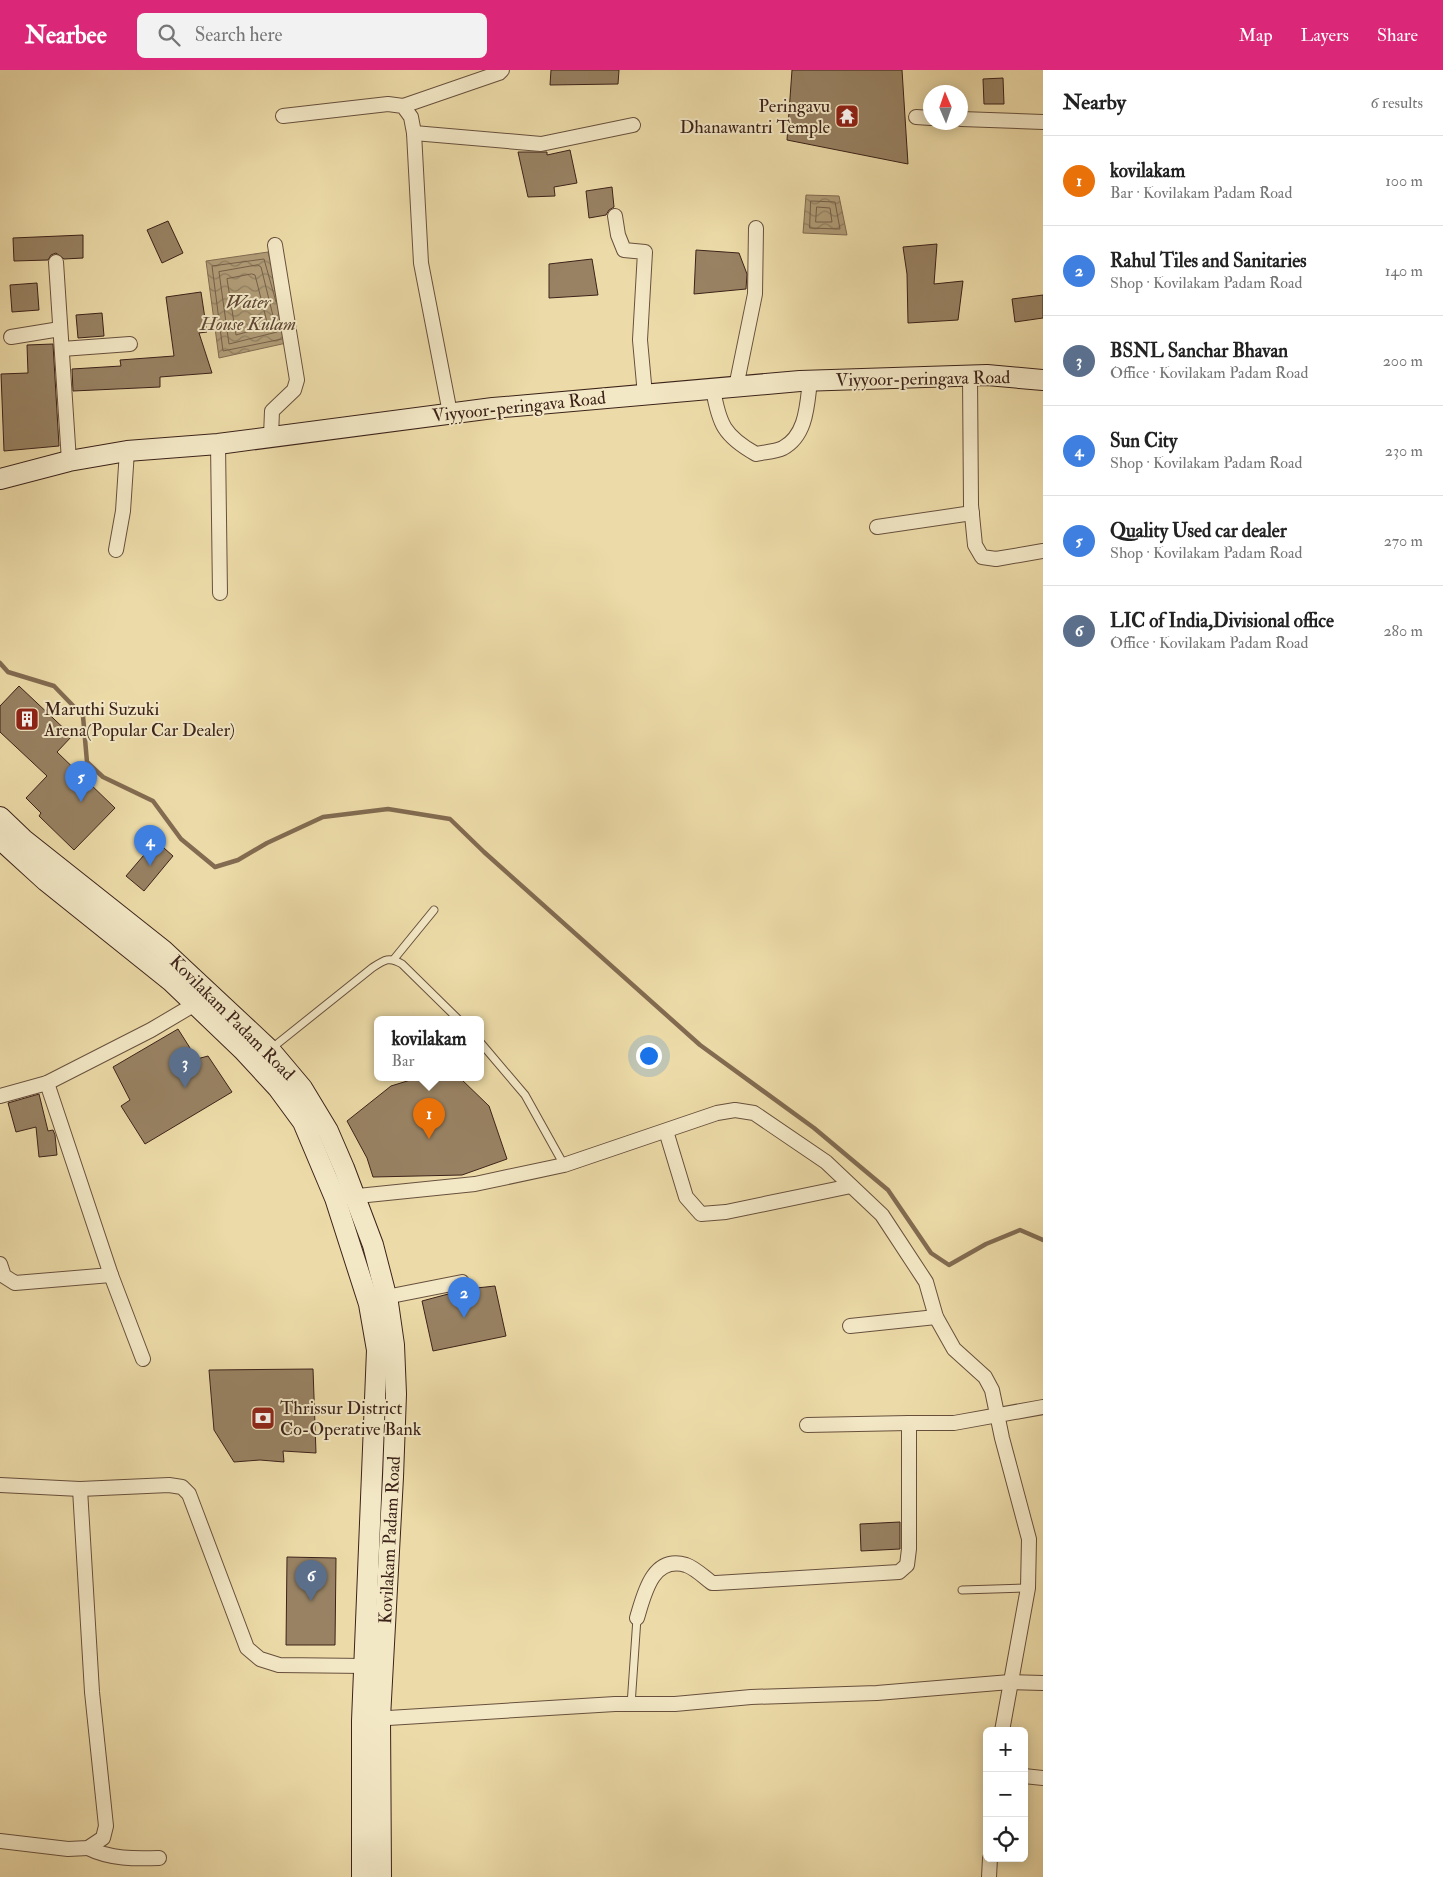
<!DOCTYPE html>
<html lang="en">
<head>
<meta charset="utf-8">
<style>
	body { margin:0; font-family:"IM FELL Double Pica",serif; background:#f2f2f2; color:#222 }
	.controls { position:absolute; right:15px; bottom:15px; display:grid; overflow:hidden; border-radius:8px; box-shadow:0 2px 12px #0003 }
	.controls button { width:45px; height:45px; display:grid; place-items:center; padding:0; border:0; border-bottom:1px solid #e0e0e0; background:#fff; color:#222; font:25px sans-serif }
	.compass { position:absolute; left:923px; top:15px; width:45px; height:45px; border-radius:50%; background:#fff; box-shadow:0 2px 12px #0003; rotate:358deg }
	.you { position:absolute; left:648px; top:985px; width:18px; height:18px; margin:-12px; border:4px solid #fff; border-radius:50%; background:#1a73e8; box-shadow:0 0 0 8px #1a73e833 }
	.badge { display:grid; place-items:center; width:32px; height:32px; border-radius:50%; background:#db2777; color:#fff; font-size:16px; font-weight:700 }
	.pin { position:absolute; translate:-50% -41px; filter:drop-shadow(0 1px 2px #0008) }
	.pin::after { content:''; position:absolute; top:26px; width:18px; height:15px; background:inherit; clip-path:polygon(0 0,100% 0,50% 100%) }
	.popup { position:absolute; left:374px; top:946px; width:110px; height:65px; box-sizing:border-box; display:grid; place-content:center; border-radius:8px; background:#fff; filter:drop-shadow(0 1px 4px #0005); font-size:16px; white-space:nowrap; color:#767676 }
	.popup b { font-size:19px; color:#222 }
	.popup::after { content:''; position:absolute; left:50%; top:100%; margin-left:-10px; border:10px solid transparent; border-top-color:#fff }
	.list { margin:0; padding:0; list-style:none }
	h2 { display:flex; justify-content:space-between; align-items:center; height:65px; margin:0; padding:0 20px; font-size:21px }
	h2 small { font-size:16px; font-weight:400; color:#767676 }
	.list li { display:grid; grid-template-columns:32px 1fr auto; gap:15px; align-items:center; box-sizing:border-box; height:90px; padding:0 20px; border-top:1px solid #e0e0e0 }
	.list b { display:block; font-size:19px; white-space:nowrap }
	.list p { margin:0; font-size:16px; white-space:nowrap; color:#767676 }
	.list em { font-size:16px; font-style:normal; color:#767676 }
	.icon { flex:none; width:28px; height:28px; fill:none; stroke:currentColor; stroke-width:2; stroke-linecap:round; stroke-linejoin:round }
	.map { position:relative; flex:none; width:1043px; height:1807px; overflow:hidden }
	header { display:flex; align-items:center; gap:30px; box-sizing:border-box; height:70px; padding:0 25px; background:#db2777; color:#fff }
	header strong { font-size:24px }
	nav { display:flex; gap:28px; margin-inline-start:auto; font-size:18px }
	.search { width:350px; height:45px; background:#f2f2f2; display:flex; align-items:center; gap:12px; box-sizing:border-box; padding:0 18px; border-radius:8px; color:#767676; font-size:19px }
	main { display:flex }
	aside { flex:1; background:#fff }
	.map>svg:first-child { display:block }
</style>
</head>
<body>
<header>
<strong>Nearbee</strong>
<div class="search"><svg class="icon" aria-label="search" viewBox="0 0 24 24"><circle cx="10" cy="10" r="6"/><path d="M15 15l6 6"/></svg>Search here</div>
<nav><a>Map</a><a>Layers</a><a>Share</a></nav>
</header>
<main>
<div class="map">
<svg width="1043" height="1807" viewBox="0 0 1043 1807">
	<defs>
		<pattern id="water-waves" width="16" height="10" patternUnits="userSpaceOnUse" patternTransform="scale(1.25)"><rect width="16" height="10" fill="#b09c77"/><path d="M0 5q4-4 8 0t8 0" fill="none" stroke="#907f61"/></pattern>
	</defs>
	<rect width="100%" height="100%" fill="#ecdba8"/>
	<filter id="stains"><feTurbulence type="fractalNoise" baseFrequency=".004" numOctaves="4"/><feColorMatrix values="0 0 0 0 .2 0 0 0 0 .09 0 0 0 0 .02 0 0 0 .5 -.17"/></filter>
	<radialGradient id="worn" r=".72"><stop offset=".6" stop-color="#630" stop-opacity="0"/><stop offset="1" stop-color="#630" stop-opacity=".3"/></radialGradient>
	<g fill="url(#water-waves)" stroke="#826b51">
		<path d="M 806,125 L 839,126 L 847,165 L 803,163 Z"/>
		<path d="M 268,182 L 291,272 L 219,288 L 206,191 Z"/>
	</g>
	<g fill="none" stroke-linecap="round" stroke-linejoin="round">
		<g stroke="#765f48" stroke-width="1">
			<path d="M 811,131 L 835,132 L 840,159 L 810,158 Z"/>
			<path d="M 817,137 L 830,138 L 832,152 L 816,152 Z"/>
			<path d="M 258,195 L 261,197 L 277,262 L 229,274 L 219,202 Z"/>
			<path d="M 252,204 L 255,205 L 268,256 L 236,265 L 227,209 Z"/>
			<path d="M 276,232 L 264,189 L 212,196 L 223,281 L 282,269"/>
		</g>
		<path stroke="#826b51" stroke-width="4.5" d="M 0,593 L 8,602 L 54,616 L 83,646 L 87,692 L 103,707 L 153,731 L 181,769 L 215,797 L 238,790 L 267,773 L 323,747 L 388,739 L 450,749 L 484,782 L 700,975 L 814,1058 L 888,1120 L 931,1183 L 949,1195 L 986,1174 L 1020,1160 L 1043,1170"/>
	</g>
	<g fill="#988263" stroke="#3c2219">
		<path d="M 551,0 L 619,0 L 618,14 L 550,15 Z"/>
		<path d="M 792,0 L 902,0 L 908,94 L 787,70 Z"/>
		<path d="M 1003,8 L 1004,34 L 984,34 L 983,9 Z"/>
		<path d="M 570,80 L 577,113 L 554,117 L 555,126 L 528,127 L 518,82 L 547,82 L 547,85 Z"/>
		<path d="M 612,117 L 614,137 L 609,140 L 606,145 L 589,148 L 586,121 Z"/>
		<path d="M 168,151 L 183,183 L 162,193 L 147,160 Z"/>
		<path d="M 83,165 L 83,188 L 64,189 L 56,183 L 51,185 L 48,190 L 14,191 L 13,168 Z"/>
		<path d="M 937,174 L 934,214 L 963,211 L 958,250 L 908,253 L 907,204 L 903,177 Z"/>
		<path d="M 696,180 L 739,183 L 747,204 L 746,219 L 694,224 Z"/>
		<path d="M 592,189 L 598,225 L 549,228 L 549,194 Z"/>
		<path d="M 37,213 L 39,240 L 12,242 L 10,215 Z"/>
		<path d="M 201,222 L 207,262 L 199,263 L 212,303 L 160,307 L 160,317 L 73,321 L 72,299 L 121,296 L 120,290 L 174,286 L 166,227 Z"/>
		<path d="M 1043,225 L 1043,248 L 1015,252 L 1012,229 Z"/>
		<path d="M 102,243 L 104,266 L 78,268 L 76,245 Z"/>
		<path d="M 53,274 L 59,376 L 4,381 L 1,304 L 28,303 L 27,275 Z"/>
		<path d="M 19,616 L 72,666 L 57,682 L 115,738 L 74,780 L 39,746 L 41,743 L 26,728 L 47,706 L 0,662 L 0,636 Z"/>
		<path d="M 156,771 L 173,786 L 144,821 L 126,806 Z"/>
		<path d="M 178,959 L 197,989 L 208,986 L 232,1022 L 145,1074 L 121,1036 L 130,1030 L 113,997 Z"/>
		<path d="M 417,1008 L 460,1008 L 489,1036 L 507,1089 L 462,1105 L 373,1107 L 367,1088 L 347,1051 L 391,1016 Z"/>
		<path d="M 39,1024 L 48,1061 L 53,1060 L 55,1065 L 57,1085 L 39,1087 L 36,1057 L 16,1062 L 8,1033 Z"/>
		<path d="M 495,1216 L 506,1266 L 433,1281 L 422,1231 L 467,1219 Z"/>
		<path d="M 313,1299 L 316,1383 L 283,1381 L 284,1392 L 260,1390 L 234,1392 L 214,1360 L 209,1300 Z"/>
		<path d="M 900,1452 L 900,1479 L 861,1481 L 860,1454 Z"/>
		<path d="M 287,1487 L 336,1488 L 335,1575 L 286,1575 Z"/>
	</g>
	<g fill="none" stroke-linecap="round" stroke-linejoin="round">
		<g stroke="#68503d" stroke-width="9">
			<g id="lane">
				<path d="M 394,889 L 434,840"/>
				<path d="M 480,972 L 525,1025 L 564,1095"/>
				<path d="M 272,978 L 372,898 C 384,890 389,886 402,894 L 459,950"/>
				<path d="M 962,1520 L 1028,1518"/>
				<path d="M 631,1635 L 637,1548"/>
			</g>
		</g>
		<g stroke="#68503d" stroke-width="16">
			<g id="street">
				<path d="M 403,36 L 499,3 L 502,0"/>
				<path d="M 283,46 L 388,34 L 403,36 L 411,47 L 414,63 L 421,193 L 450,343"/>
				<path d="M 916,47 L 931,48"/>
				<path d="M 961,49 L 1043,52"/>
				<path d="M 414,63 L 541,74 L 633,55"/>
				<path d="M 615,146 L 618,165 L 624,180 L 645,182 L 640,270 L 645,325"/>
				<path d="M 56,192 L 69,391"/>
				<path d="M 11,267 L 60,259"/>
				<path d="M 62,279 L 130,274"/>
				<path d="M 970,306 L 971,435 L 975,475 L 982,487 L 996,489 L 1043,481"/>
				<path d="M 736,317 L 755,224 L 756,158"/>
				<path d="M 713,319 C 719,354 724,366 756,384 C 764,382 775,382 783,378 C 807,365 807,334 810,311"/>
				<path d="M 271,366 L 272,341 L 294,320 L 297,310 L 275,175"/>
				<path d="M 218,374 L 220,523"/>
				<path d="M 877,457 L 972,443"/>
				<path d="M 116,480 L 123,441 L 127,381"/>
				<path d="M 0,1026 L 47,1013 L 151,960 L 195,934 L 200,928"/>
				<path d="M 666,1061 L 686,1127 L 701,1144 L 726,1142 L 851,1116"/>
				<path d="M 348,1127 L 475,1114 L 564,1095 L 717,1043 L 735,1040 L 754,1043 L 826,1092 L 882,1145 L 926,1212 L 936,1247 L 954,1279 L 985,1307 L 992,1320 L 1002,1368 L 1029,1469 L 1028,1518 L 1002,1661"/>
				<path d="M 0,1194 L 4,1206 L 15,1213 L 111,1205 L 47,1013"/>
				<path d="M 111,1205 L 143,1289"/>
				<path d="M 386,1227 L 462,1212"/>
				<path d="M 850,1256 L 936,1247"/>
				<path d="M 807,1355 L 909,1353"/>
				<path d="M 0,1415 L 80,1419"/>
				<path d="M 637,1548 C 644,1525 652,1485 686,1495 C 695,1498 704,1507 712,1513 L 716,1513 L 899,1502 L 907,1495 L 909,1479 L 909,1353 L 954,1353 L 1043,1337"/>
				<path d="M 372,1649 L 615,1634 L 675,1634 L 751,1627 L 877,1623 L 1010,1612 L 1043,1613"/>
				<path d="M 1024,1706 L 1043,1708"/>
				<path d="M 0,1771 L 68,1779 L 88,1778 L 103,1768 L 106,1756 L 92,1622 L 80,1419 L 169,1415 L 182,1417 L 189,1424 L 247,1578 L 260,1589 L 279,1595 L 365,1596"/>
				<path d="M 88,1778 C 110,1789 135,1789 159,1788"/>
				<path d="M 989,1807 L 990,1788"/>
			</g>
		</g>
		<g stroke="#3c2219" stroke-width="22">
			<g id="secondary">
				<path d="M 0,409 L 69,391 L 127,381 L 218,374 L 493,338 L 800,311 L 987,305 L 1043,310"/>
				<path d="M 0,747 L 23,769 L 163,880 L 270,980 L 302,1018 L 328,1061 L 344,1098 L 373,1175 L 388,1233 L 394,1275 L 396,1324 L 393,1407 L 380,1648 L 381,1807"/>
				<path d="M 0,769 L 46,811 L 172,912 L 243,980 L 278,1018 L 303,1052 L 335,1128 L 369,1234 L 377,1280 L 362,1651 L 362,1807"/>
			</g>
		</g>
		<use href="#lane" stroke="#f3e8c6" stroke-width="7"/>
		<use href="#street" stroke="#f3e8c6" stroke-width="14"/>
		<use href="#secondary" stroke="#f3e8c6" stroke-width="20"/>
	</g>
	<defs>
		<g id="temple-square" transform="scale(1.25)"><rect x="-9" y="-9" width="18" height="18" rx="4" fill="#8f2418" stroke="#f3e8c6"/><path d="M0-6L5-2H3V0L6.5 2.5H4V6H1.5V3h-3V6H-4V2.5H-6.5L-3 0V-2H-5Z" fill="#fff"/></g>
		<g id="building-square" transform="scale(1.25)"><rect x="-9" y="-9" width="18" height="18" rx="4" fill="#8f2418" stroke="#f3e8c6"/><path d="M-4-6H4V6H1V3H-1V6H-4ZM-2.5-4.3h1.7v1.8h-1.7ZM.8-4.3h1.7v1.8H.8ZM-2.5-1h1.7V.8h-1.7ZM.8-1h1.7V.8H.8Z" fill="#fff"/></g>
		<g id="bank-square" transform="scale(1.25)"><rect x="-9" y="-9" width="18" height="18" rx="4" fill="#8f2418" stroke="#f3e8c6"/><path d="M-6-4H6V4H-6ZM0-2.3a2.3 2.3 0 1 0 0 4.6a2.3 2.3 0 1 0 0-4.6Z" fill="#fff"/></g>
	</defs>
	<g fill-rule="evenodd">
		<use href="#temple-square" x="847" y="46"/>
		<use href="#building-square" x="27" y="649"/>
		<use href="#bank-square" x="263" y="1348"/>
	</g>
	<g text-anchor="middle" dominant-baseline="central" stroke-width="4" stroke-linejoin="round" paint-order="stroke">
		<g font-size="18" fill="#3c2219" stroke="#f3e8c6" text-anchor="start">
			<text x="830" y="36" text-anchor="end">Peringavu<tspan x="830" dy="21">Dhanawantri Temple</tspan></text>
			<text x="44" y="639">Maruthi Suzuki<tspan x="44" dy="21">Arena(Popular Car Dealer)</tspan></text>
			<text x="280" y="1338">Thrissur District<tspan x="280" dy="21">Co-Operative Bank</tspan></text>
		</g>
		<g font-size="18" fill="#3c2219" stroke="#f3e8c6">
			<text transform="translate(923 309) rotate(-1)">Viyyoor-peringava Road</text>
			<text transform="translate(519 337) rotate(-6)">Viyyoor-peringava Road</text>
			<text transform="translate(232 948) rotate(45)">Kovilakam Padam Road</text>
			<text transform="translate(390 1470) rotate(-87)">Kovilakam Padam Road</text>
		</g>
		<g font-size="19" font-style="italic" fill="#5f4735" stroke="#f3e8c6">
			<text x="248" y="232">Water<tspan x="248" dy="22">House Kulam</tspan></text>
		</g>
	</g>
	<rect width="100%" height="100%" filter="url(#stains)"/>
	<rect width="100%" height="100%" fill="url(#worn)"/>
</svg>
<div class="controls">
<button>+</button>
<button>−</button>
<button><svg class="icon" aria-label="locate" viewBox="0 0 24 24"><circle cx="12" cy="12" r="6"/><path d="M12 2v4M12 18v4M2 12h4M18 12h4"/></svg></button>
</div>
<svg class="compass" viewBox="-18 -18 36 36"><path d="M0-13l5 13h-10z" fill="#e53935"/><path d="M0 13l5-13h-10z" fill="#767676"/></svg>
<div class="you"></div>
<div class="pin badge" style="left:429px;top:1069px;background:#e8710a">1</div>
<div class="popup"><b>kovilakam</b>Bar</div>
<div class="pin badge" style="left:464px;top:1248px;background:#3f7fe0">2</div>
<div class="pin badge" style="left:185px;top:1018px;background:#5c6f8a">3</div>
<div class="pin badge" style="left:150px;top:796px;background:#3f7fe0">4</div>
<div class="pin badge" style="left:81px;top:732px;background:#3f7fe0">5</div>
<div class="pin badge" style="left:311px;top:1531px;background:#5c6f8a">6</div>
</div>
<aside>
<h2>Nearby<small>6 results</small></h2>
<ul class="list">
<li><span class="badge" style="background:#e8710a">1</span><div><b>kovilakam</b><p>Bar · Kovilakam Padam Road</p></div><em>100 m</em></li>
<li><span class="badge" style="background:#3f7fe0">2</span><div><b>Rahul Tiles and Sanitaries</b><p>Shop · Kovilakam Padam Road</p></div><em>140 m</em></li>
<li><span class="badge" style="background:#5c6f8a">3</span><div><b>BSNL Sanchar Bhavan</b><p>Office · Kovilakam Padam Road</p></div><em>200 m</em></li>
<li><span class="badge" style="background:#3f7fe0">4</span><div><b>Sun City</b><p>Shop · Kovilakam Padam Road</p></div><em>230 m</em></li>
<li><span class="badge" style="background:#3f7fe0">5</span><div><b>Quality Used car dealer</b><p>Shop · Kovilakam Padam Road</p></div><em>270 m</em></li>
<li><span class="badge" style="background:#5c6f8a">6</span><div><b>LIC of India,Divisional office</b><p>Office · Kovilakam Padam Road</p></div><em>280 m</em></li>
</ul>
</aside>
</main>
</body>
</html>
